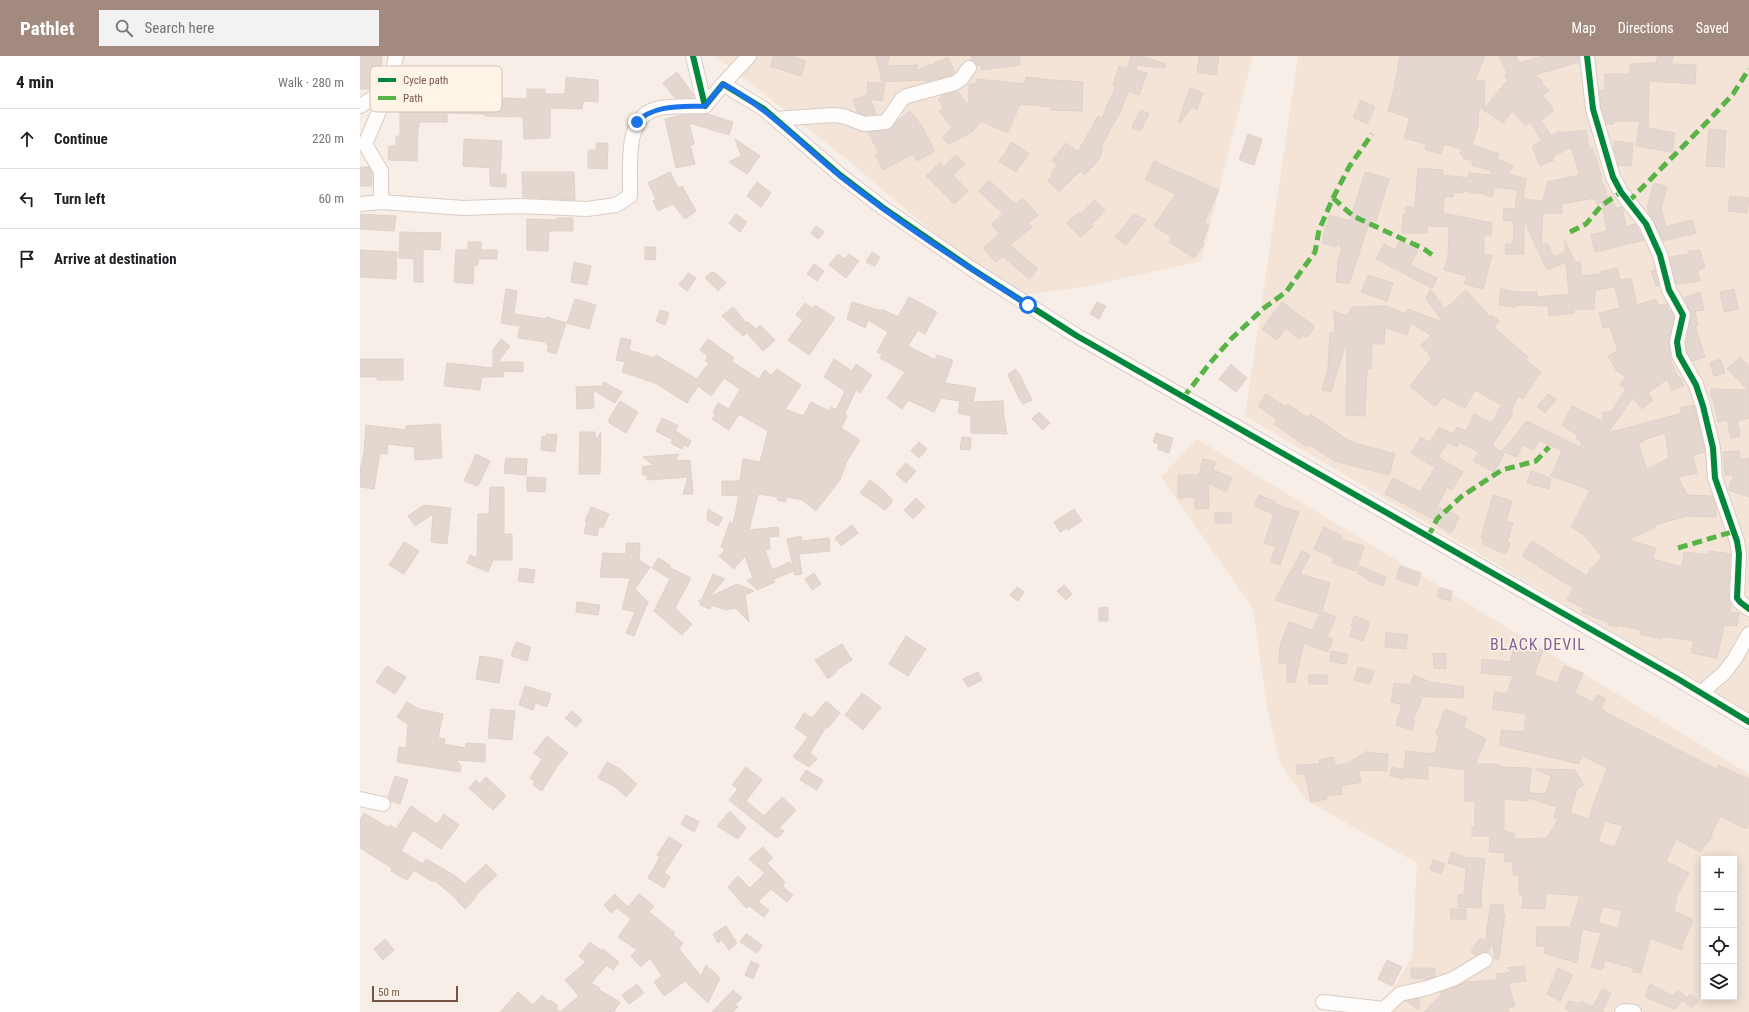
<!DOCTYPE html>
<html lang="en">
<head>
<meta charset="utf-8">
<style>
	body { margin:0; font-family:"Roboto Condensed",sans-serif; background:#f2f2f2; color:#202124 }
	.controls { position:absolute; right:12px; bottom:12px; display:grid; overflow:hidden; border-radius:0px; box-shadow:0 2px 10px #0003 }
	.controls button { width:36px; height:36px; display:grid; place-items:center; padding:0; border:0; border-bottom:1px solid #e0e0e0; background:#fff; color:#202124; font:20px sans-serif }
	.scale { position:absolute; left:12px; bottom:10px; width:86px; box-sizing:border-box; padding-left:4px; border:2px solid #755447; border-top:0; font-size:11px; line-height:14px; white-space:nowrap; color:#755447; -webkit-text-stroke:3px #fff4e8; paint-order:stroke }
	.stop { position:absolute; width:12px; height:12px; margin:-9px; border:3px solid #1a73e8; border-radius:50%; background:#fff }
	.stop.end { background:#1a73e8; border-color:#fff; box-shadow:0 1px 4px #0008 }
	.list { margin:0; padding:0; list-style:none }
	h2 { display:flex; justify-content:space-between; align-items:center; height:52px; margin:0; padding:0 16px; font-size:17px }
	h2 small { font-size:13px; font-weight:400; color:#757577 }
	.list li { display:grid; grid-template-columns:26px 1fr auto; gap:12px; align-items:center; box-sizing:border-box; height:60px; padding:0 16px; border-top:1px solid #e0e0e0 }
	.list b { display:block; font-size:15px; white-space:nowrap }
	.list em { font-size:13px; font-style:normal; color:#757577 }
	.icon { flex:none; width:22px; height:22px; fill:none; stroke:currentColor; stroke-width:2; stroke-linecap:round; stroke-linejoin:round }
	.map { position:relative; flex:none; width:1389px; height:956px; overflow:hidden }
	header { display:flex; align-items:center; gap:24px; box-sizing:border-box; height:56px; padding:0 20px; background:#a28a7f; color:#fff }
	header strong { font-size:19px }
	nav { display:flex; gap:22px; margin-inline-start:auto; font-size:14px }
	.search { width:280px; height:36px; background:#f2f2f2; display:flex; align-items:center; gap:10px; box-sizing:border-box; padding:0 14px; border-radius:0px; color:#757577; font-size:15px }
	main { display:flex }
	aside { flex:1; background:#fff }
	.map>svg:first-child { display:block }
</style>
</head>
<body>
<header>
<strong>Pathlet</strong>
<div class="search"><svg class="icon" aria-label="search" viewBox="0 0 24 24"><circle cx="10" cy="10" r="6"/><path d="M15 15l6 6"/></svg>Search here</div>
<nav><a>Map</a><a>Directions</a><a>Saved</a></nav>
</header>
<main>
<aside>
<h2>4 min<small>Walk · 280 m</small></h2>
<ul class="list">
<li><svg class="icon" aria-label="ahead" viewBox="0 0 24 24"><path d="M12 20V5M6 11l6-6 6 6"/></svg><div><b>Continue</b></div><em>220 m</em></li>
<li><svg class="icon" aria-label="left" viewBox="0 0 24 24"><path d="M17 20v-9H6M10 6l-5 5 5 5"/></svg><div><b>Turn left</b></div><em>60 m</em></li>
<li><svg class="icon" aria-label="arrive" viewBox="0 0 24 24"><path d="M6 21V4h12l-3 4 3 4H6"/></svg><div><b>Arrive at destination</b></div></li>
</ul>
</aside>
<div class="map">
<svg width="1389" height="956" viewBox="0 0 1389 956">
	<rect width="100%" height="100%" fill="#f7efe7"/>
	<g fill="#f3e4d7" fill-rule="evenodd">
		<path d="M 356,0 L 893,0 L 841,205 L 729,230 L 665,239 L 621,217 L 490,106 Z"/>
		<path d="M 938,0 L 1389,0 L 1389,657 L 885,360 Z"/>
		<path d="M 837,383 L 1389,718 L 1389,956 L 1019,956 L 1052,901 L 1057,807 L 947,745 L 920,708 L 907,651 L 893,553 L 801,421 ZM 1344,803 L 1374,803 L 1374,941 L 1344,941 Z"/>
	</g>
	<g fill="#e3d7cf" stroke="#e0d1c9" fill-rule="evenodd">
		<path d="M 0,0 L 22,0 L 21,27 L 11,33 L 0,33 Z"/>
		<path d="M 414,0 L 431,0 L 446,5 L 441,20 L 410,10 Z"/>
		<path d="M 516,0 L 530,0 L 526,10 L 558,9 L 555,15 L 570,9 L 577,8 L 574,7 L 588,1 L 595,16 L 591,19 L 566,26 L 565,24 L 522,26 Z"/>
		<path d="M 611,0 L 659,0 L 660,9 L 622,14 L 619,9 L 617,10 L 612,4 Z"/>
		<path d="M 771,0 L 781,0 L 806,8 L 805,12 L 777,9 L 776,14 L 787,17 L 779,39 L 769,35 L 759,58 L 741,91 L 743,93 L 739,103 L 725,119 L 720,115 L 699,136 L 688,125 L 692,120 L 690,118 L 698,109 L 692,105 L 706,87 L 718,96 L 738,60 L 742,62 L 756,30 L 753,29 L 759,10 L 767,13 Z"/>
		<path d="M 839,0 L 859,0 L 856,19 L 837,16 Z"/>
		<path d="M 1040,0 L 1125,0 L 1115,24 L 1125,25 L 1124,53 L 1146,26 L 1149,26 L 1145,19 L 1147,17 L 1139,0 L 1156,0 L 1159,7 L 1184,0 L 1219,0 L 1219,6 L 1175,19 L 1183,26 L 1182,28 L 1189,34 L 1183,40 L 1194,54 L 1181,64 L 1191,80 L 1200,75 L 1201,77 L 1226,74 L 1229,93 L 1233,92 L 1242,122 L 1240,123 L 1245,132 L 1249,147 L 1250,141 L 1256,152 L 1262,151 L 1266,171 L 1275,168 L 1284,184 L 1235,196 L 1231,179 L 1247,175 L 1242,146 L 1237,148 L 1234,142 L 1202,148 L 1202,157 L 1183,157 L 1181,190 L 1187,187 L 1194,201 L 1205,196 L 1205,185 L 1215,206 L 1220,206 L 1222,220 L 1241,218 L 1240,216 L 1257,212 L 1260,224 L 1271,222 L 1277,249 L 1296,243 L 1298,250 L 1307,248 L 1309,256 L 1311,255 L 1314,260 L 1309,284 L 1310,299 L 1309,300 L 1318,322 L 1320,321 L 1324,330 L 1312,334 L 1307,323 L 1288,337 L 1293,344 L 1282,353 L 1273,341 L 1248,377 L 1319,358 L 1322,356 L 1320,352 L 1334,349 L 1345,396 L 1333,399 L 1337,417 L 1318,421 L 1327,439 L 1352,440 L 1356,451 L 1356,461 L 1326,460 L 1295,469 L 1296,471 L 1268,484 L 1296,492 L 1292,503 L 1322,511 L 1324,496 L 1348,499 L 1349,495 L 1370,498 L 1368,535 L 1371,548 L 1370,556 L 1379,557 L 1377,570 L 1364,569 L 1357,602 L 1331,597 L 1334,585 L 1302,580 L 1302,583 L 1280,578 L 1281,574 L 1258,569 L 1258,571 L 1248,569 L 1249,567 L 1222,556 L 1224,552 L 1207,544 L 1213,532 L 1162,500 L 1172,485 L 1227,520 L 1231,511 L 1232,512 L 1242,501 L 1224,479 L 1211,471 L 1230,434 L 1191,420 L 1202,395 L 1179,384 L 1174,394 L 1162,389 L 1157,401 L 1142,395 L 1167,365 L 1220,391 L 1222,387 L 1216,382 L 1218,380 L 1202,369 L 1212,350 L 1243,366 L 1243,356 L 1251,356 L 1266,333 L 1260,329 L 1266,321 L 1256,314 L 1248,300 L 1258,295 L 1250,271 L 1243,272 L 1239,257 L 1260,252 L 1255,231 L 1235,234 L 1234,253 L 1214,253 L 1214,257 L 1189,260 L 1188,250 L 1156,249 L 1156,251 L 1139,249 L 1141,233 L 1157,236 L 1177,236 L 1177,241 L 1209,238 L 1206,206 L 1187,214 L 1164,165 L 1164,198 L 1145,198 L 1146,188 L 1153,188 L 1154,165 L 1143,164 L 1144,152 L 1155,153 L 1158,134 L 1135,131 L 1132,141 L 1117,136 L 1116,138 L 1103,134 L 1103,137 L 1094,136 L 1093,141 L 1084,140 L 1083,157 L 1132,167 L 1131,179 L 1124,178 L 1124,199 L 1132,199 L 1123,233 L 1104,228 L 1107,220 L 1084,214 L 1088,200 L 1089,171 L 1067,170 L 1067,177 L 1042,177 L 1043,158 L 1046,158 L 1046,151 L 1055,151 L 1058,112 L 1083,114 L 1082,119 L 1108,122 L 1109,117 L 1131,119 L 1132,115 L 1112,109 L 1113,105 L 1103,102 L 1104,99 L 1100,98 L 1102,93 L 1084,88 L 1081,98 L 1065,93 L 1066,88 L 1044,82 L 1050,62 L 1028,55 L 1033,37 ZM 1119,51 L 1143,67 L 1152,55 L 1166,70 L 1170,66 L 1182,85 L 1172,90 L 1180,110 L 1194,104 L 1193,101 L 1211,91 L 1220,119 L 1187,126 L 1188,128 L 1187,128 L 1183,145 L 1164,143 L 1164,134 L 1167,123 L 1149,118 L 1153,110 L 1137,103 L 1139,98 L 1112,89 L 1118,70 ZM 1305,377 L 1309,402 L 1287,413 L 1278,388 L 1284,385 L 1283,384 Z"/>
		<path d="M 1298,0 L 1314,0 L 1311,8 L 1336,9 L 1335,28 L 1289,25 L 1288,72 L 1315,77 L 1312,96 L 1276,90 L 1280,65 L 1254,65 L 1254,68 L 1246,68 L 1241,51 L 1239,34 L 1245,34 L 1245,18 L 1270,18 L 1270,8 L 1296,7 Z"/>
		<path d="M 317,16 L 333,38 L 334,40 L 332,42 L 315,42 L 303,27 Z"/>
		<path d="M 206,21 L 238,24 L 238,46 L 223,45 L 222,53 L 190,52 L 190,82 L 164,83 L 163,61 L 125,60 L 125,58 L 87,57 L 87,66 L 59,66 L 59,71 L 58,71 L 57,105 L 28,104 L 29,90 L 36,90 L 36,80 L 40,80 L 40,40 L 101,38 L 116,39 L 116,41 L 167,43 L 167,33 L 185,33 L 185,38 L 205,38 Z"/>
		<path d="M 666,21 L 691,24 L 723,26 L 722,55 L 691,54 L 691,51 L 660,48 L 648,77 L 621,65 L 612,76 L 589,88 L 582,82 L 592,71 L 579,55 L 584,51 L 578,44 L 583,39 L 597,35 L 609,50 L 609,28 L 617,28 L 616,23 L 665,28 Z"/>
		<path d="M 508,26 L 525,28 L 522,45 L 510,43 L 516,58 L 505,59 L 498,57 L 493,44 L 507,39 Z"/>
		<path d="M 830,32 L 843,37 L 837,53 L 832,51 L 820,67 L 818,66 Z"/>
		<path d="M 1001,44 L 1015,51 L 1007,68 L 993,61 Z"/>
		<path d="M 781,54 L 789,58 L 780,75 L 773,72 L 773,68 Z"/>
		<path d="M 550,55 L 561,69 L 575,95 L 557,105 L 553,98 L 523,114 L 515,99 L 519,97 L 508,76 L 530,73 L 537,65 Z"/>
		<path d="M 348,58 L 373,66 L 369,79 L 329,67 L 334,88 L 330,89 L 335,108 L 316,112 L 305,63 L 323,59 Z"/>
		<path d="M 1349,73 L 1366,75 L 1364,111 L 1346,110 Z"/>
		<path d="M 888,78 L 902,83 L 894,109 L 879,104 Z"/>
		<path d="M 104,83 L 142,85 L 140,118 L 146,118 L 146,131 L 130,130 L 130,112 L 103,110 Z"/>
		<path d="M 375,83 L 400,100 L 387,118 L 369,106 L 381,100 Z"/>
		<path d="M 1254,85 L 1273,87 L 1271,110 L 1258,109 L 1254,93 Z"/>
		<path d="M 652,86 L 669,98 L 656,116 L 639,105 Z"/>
		<path d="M 236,87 L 248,87 L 247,113 L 228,112 L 228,94 L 236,94 Z"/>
		<path d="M 596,99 L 605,108 L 593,119 L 608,135 L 594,148 L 566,120 L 580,106 L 583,111 Z"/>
		<path d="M 794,105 L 859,134 L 844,167 L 849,169 L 842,187 L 844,188 L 834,202 L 809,186 L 812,181 L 794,170 L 816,138 L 785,124 Z"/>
		<path d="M 0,111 L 9,111 L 12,117 L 12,130 L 0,130 Z"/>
		<path d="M 162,116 L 214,116 L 215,144 L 163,141 Z"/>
		<path d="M 310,116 L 318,132 L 322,130 L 336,155 L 325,163 L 313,148 L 298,155 L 293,145 L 296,143 L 288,127 Z"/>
		<path d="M 1005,116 L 1029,123 L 1016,165 L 1010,163 L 989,228 L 976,226 L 978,204 L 982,193 L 980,192 L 980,186 L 976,191 L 962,187 L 965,173 L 970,159 L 990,165 Z"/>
		<path d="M 629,124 L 655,148 L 663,142 L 678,159 L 668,167 L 672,171 L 650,189 L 678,213 L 669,223 L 643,200 L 636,206 L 623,192 L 639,178 L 631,168 L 643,158 L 619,135 Z"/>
		<path d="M 397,126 L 411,137 L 401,151 L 387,140 Z"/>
		<path d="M 1294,127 L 1307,131 L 1301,152 L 1306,171 L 1332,164 L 1336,177 L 1303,185 L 1287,152 Z"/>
		<path d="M 1370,140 L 1389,142 L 1387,157 L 1368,155 Z"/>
		<path d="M 734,144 L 745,154 L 731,169 L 733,170 L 720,181 L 707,167 L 720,156 L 721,158 Z"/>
		<path d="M 0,158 L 36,160 L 34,175 L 0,173 Z"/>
		<path d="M 376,158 L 387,166 L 380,176 L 369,167 Z"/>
		<path d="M 774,158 L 786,164 L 766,189 L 755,181 Z"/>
		<path d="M 197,162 L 213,162 L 213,175 L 189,175 L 188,195 L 167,194 L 167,163 L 197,164 Z"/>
		<path d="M 456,170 L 464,176 L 458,183 L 451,177 Z"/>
		<path d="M 40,176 L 81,177 L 80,194 L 63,193 L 63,226 L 54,226 L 54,203 L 39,202 Z"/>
		<path d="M 1040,185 L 1058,195 L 1050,209 L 1077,222 L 1072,232 L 1016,203 L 1024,188 L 1035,194 Z"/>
		<path d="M 108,186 L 121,186 L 121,194 L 137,194 L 137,203 L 118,203 L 118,209 L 114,209 L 113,228 L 94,226 L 96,194 L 108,194 Z"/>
		<path d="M 285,191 L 296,191 L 295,204 L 285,203 Z"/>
		<path d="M 0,194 L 37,196 L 36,223 L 0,221 Z"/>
		<path d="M 1340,194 L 1345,212 L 1337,214 L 1340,225 L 1316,228 L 1309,201 L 1329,198 L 1328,195 Z"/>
		<path d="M 512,196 L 520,201 L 515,210 L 506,206 Z"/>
		<path d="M 478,198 L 485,203 L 489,198 L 499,205 L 486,222 L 469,209 Z"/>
		<path d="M 214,206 L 231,210 L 227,229 L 211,226 Z"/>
		<path d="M 454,208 L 464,215 L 457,225 L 447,218 Z"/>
		<path d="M 1295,214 L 1299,230 L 1296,230 L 1291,215 Z"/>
		<path d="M 351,216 L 354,216 L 366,227 L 358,235 L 345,222 Z"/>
		<path d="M 328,217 L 336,222 L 327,235 L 319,229 Z"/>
		<path d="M 1008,219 L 1033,227 L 1027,245 L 1001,236 Z"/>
		<path d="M 146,233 L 157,235 L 154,258 L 186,263 L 187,261 L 206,267 L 196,298 L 187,295 L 189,289 L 186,288 L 186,286 L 158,282 L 160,270 L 141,267 Z"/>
		<path d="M 1070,233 L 1085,253 L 1106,234 L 1130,261 L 1132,259 L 1139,265 L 1134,271 L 1168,301 L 1165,304 L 1181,316 L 1163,343 L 1158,340 L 1150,357 L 1153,358 L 1132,389 L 1144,398 L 1134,416 L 1113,405 L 1119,396 L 1099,386 L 1097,391 L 1088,386 L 1078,401 L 1103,416 L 1092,434 L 1087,431 L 1077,451 L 1097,459 L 1099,462 L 1091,477 L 1077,469 L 1079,466 L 1025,438 L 1033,422 L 1060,436 L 1075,412 L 1051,397 L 1061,381 L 1070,387 L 1079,371 L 1093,378 L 1097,371 L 1106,375 L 1114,358 L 1132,367 L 1141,349 L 1115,334 L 1105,352 L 1083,341 L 1075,351 L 1050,330 L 1072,302 L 1061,289 L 1072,280 L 1051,267 L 1047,279 L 1025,271 L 1024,288 L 1012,288 L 1011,313 L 1007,313 L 1005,360 L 986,359 L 987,283 L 971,336 L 962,334 L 968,313 L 970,276 L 975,277 L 974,255 L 987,260 L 992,251 L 1026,250 L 1046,258 L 1048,253 L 1084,267 L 1066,243 Z"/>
		<path d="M 1374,233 L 1378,253 L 1364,256 L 1360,236 Z"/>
		<path d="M 1340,236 L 1344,254 L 1335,255 L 1338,270 L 1335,270 L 1345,301 L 1332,305 L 1327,296 L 1326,286 L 1331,260 L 1330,255 L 1324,242 Z"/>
		<path d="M 549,241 L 577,256 L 565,278 L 558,274 L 548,290 L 575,304 L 577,299 L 593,304 L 585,327 L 616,332 L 613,346 L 643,345 L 644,361 L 647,378 L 611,377 L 611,360 L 598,357 L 600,345 L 581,342 L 574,356 L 548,344 L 542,353 L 527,342 L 545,316 L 520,302 L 522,299 L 517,296 L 528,276 L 508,264 L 505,272 L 487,263 L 492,246 L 521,255 L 522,253 L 538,261 Z"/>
		<path d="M 215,243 L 236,249 L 229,273 L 207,267 Z"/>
		<path d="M 737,246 L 746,250 L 739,263 L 730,258 Z"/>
		<path d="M 922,246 L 955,271 L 947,281 L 943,279 L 940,283 L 926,272 L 917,284 L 902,273 Z"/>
		<path d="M 445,247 L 453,253 L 455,249 L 475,262 L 449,299 L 428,284 L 443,264 L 436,259 Z"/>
		<path d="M 373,251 L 386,267 L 388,266 L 396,273 L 400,269 L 415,284 L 403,295 L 387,277 L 383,280 L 362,260 Z"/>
		<path d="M 300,254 L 309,257 L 305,269 L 296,265 Z"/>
		<path d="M 261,282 L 271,284 L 269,294 L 294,302 L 296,299 L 337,323 L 349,307 L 345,305 L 348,300 L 340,294 L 348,283 L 374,302 L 371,305 L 399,323 L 405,314 L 411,319 L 417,313 L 441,329 L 425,353 L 443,360 L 451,346 L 469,355 L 471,351 L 476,354 L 485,335 L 464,321 L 474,303 L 492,315 L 496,308 L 512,319 L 500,337 L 496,334 L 485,358 L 487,360 L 481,372 L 500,384 L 486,407 L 480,424 L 456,455 L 442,444 L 427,441 L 426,446 L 417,444 L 418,441 L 398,438 L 389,474 L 418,471 L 419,480 L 409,481 L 410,493 L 405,494 L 412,514 L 430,506 L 434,514 L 427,483 L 441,480 L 442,485 L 469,482 L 470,495 L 439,498 L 442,518 L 435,519 L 434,515 L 414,523 L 415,526 L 397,534 L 387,524 L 393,522 L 385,500 L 374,513 L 359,500 L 365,494 L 361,491 L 370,466 L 373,468 L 379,440 L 362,439 L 362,425 L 380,425 L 383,403 L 400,406 L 408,375 L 379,358 L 369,374 L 352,363 L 356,358 L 353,356 L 358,347 L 369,353 L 380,333 L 364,322 L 351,340 L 338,330 L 327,347 L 295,327 L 262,316 L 265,306 L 256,304 Z"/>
		<path d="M 141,283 L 150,290 L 138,306 L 163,306 L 163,316 L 143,315 L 143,321 L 122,321 L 120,334 L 84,330 L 87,307 L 133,312 L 133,294 Z"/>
		<path d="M 1380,301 L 1389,310 L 1389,362 L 1377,365 L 1380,380 L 1371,382 L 1367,364 L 1358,366 L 1353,342 L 1351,342 L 1351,333 L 1388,334 L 1367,313 Z"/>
		<path d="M 0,303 L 43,303 L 43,324 L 17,324 L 17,321 L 0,321 Z"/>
		<path d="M 1360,303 L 1365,317 L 1354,320 L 1350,307 Z"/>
		<path d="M 871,308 L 887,322 L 876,336 L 859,323 Z"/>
		<path d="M 655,313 L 660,319 L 672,344 L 663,348 L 659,342 L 648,319 Z"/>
		<path d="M 244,326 L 262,336 L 255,347 L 233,334 L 234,352 L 217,353 L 216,331 L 242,330 Z"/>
		<path d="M 906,338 L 926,351 L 928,348 L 948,362 L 950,358 L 991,386 L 1035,398 L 1029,419 L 974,405 L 949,388 L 947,391 L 914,368 L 917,364 L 898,350 Z"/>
		<path d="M 1188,338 L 1196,343 L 1185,357 L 1177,351 Z"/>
		<path d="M 260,345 L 278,356 L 266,377 L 249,367 L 249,363 Z"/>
		<path d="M 679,356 L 690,367 L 683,374 L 672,363 Z"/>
		<path d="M 302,362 L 318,370 L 315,375 L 331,385 L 328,391 L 324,389 L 322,393 L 311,387 L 313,384 L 296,375 Z"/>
		<path d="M 80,368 L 82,402 L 55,404 L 54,391 L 28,388 L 27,398 L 20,397 L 14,433 L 0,431 L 0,415 L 4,396 L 6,369 L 46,374 L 46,370 Z"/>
		<path d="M 220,376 L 235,376 L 236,384 L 241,376 L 240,418 L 219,418 Z"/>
		<path d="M 796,377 L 813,382 L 809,397 L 797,393 L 799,388 L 793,386 Z"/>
		<path d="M 186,378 L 197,379 L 195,396 L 181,394 L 182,380 L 186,381 Z"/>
		<path d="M 602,381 L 611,382 L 610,394 L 600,393 Z"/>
		<path d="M 559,386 L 567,393 L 559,402 L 551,395 Z"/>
		<path d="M 1379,395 L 1380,404 L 1389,402 L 1389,441 L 1368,434 L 1374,419 L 1365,419 L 1363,396 Z"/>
		<path d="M 116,398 L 130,405 L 118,430 L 104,425 Z"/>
		<path d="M 319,398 L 315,405 L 330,404 L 333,438 L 323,438 L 328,421 L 287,424 L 287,419 L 283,419 L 282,411 L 293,409 L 283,401 Z"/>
		<path d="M 146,402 L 167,403 L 166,419 L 144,417 Z"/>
		<path d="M 843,403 L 855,406 L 853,414 L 872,422 L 866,436 L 848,427 L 849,452 L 835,453 L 835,441 L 818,442 L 818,419 L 839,419 Z"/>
		<path d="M 546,407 L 556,415 L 546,427 L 536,418 Z"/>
		<path d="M 1171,415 L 1191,422 L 1189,433 L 1167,427 Z"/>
		<path d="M 167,421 L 186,422 L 185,436 L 167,435 Z"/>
		<path d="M 510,424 L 522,433 L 533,445 L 525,454 L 500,437 Z"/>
		<path d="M 130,431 L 144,431 L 144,478 L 152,478 L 152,504 L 133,504 L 128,516 L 107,507 L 110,499 L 117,502 L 118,458 L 129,458 Z"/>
		<path d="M 899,439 L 916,446 L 915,448 L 939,456 L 920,509 L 910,506 L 916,491 L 904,487 L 914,458 L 894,450 Z"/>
		<path d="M 1133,439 L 1152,445 L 1146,466 L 1153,467 L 1147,486 L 1150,487 L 1146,498 L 1122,488 L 1124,484 L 1121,482 Z"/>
		<path d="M 556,442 L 565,451 L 553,463 L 544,454 Z"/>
		<path d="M 64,449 L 91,452 L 87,488 L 71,486 L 73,458 L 55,470 L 48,460 Z"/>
		<path d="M 231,451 L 249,458 L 243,472 L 239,470 L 237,480 L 224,477 L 227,465 L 225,465 Z"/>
		<path d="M 348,453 L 363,462 L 358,470 L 347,464 Z"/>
		<path d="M 714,453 L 722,465 L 708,474 L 707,472 L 700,476 L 694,466 Z"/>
		<rect x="855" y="457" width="16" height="10"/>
		<path d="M 492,469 L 498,477 L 481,490 L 475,482 Z"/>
		<path d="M 964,471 L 982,480 L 980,483 L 1004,490 L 996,515 L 972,507 L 974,502 L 954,493 Z"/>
		<path d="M 44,486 L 59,495 L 44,518 L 29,509 Z"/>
		<path d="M 266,487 L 280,487 L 279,504 L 290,511 L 275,533 L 288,546 L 274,580 L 266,577 L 275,556 L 262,553 L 270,522 L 240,521 L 243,497 L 266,498 Z"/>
		<path d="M 942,495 L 950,499 L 940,518 L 970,527 L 962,555 L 976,561 L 967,581 L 973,583 L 968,596 L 944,587 L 935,626 L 927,626 L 927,607 L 919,607 L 920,590 L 929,566 L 952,574 L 960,558 L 915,544 Z"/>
		<path d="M 298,502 L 310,509 L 309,511 L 331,522 L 315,552 L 332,568 L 322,579 L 294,555 L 310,523 L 292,512 Z"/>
		<path d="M 1000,510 L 1026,521 L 1023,530 L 1007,524 L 1008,523 L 997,517 Z"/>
		<path d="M 1040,510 L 1061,517 L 1057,530 L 1036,523 Z"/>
		<path d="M 160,512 L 175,514 L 173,527 L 158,525 Z"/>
		<path d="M 454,517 L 461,528 L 452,534 L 445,523 Z"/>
		<path d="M 353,518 L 365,523 L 349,541 L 377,528 L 394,535 L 385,539 L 389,566 L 376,552 L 367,554 L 351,549 L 350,553 L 340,549 L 341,546 L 338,545 L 342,543 Z"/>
		<path d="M 704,529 L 712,538 L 706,544 L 697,535 Z"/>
		<path d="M 657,531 L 664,536 L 658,545 L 650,539 Z"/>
		<path d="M 1080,532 L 1092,535 L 1090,545 L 1077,541 Z"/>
		<path d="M 217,546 L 240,549 L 238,559 L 216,556 Z"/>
		<path d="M 748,551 L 748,565 L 739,565 L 739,552 Z"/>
		<path d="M 994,560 L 1010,566 L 1003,585 L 990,580 L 993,571 L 991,570 Z"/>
		<path d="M 1026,576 L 1048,579 L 1046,593 L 1025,591 Z"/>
		<path d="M 546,580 L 566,593 L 548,620 L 529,608 Z"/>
		<path d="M 156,586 L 171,591 L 167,605 L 151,600 Z"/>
		<path d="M 482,588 L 492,604 L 475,615 L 476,617 L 468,623 L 455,604 Z"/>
		<path d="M 1165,588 L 1183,595 L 1174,619 L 1197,627 L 1204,610 L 1223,617 L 1215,637 L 1233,647 L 1237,639 L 1246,643 L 1241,652 L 1246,655 L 1245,656 L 1356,713 L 1358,709 L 1389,723 L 1389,767 L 1386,773 L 1361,760 L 1351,778 L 1353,779 L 1340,796 L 1316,783 L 1306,805 L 1329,817 L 1317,840 L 1314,855 L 1333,864 L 1323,887 L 1322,894 L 1290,882 L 1281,917 L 1273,916 L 1273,912 L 1245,904 L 1242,914 L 1231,911 L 1241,877 L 1222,873 L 1217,907 L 1184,897 L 1185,890 L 1176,890 L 1177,871 L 1210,871 L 1220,840 L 1186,837 L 1185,853 L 1162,852 L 1163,838 L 1159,838 L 1159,819 L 1153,819 L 1153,806 L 1144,805 L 1146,797 L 1129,796 L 1130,780 L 1112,780 L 1112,771 L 1115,771 L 1115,745 L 1105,745 L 1105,714 L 1068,709 L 1068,723 L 1044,721 L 1044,723 L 1030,720 L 1032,711 L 1044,714 L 1046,695 L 1075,698 L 1079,680 L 1076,678 L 1085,653 L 1107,662 L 1103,671 L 1126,683 L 1115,708 L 1131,708 L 1140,709 L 1140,711 L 1171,712 L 1169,737 L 1186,738 L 1191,720 L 1175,713 L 1215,714 L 1224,729 L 1217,733 L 1210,757 L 1229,763 L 1235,744 L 1247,713 L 1246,712 L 1222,699 L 1219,708 L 1139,689 L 1142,674 L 1164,676 L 1166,658 L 1132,653 L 1135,636 L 1147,638 L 1153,620 L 1121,617 L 1122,603 L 1150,606 L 1154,592 L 1163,593 ZM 1168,742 L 1197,751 L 1194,762 L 1198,763 L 1187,782 L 1153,783 L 1155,778 L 1144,775 L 1144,743 L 1168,745 ZM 1245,765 L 1263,770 L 1255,791 L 1238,786 ZM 1243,850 L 1262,855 L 1258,872 L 1238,867 Z"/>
		<path d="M 971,595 L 988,598 L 986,608 L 970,605 Z"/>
		<path d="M 1086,597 L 1086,613 L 1074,612 L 1073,598 Z"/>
		<path d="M 120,600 L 143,604 L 139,627 L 116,623 Z"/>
		<path d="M 27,610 L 46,621 L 35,638 L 16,626 Z"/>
		<path d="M 998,611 L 1014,615 L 1010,628 L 994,624 Z"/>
		<path d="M 618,616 L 622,624 L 608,631 L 603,623 Z"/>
		<rect x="949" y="619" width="18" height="9"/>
		<path d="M 1054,619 L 1070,626 L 1104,631 L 1103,642 L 1055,640 L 1062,643 L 1053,664 L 1055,665 L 1052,674 L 1036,669 L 1042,648 L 1031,646 L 1034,627 L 1050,629 Z"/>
		<path d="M 165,630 L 191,638 L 187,651 L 175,647 L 173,654 L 159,649 Z"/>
		<path d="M 502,637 L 521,651 L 503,674 L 485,659 Z"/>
		<path d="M 466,645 L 480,657 L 468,672 L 466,671 L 450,697 L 457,703 L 449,711 L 433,701 L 448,681 L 435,672 L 444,657 L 452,662 Z"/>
		<path d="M 47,646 L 59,653 L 83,658 L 78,682 L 85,683 L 84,688 L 105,692 L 106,687 L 125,688 L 125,706 L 96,704 L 101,710 L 100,716 L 37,706 L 39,691 L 46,692 L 48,668 L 37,661 Z"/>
		<path d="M 131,653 L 155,655 L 152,684 L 128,682 Z"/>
		<path d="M 212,655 L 222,664 L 216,671 L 205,662 Z"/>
		<path d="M 187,680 L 208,697 L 198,709 L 182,735 L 173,729 L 175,725 L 170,722 L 182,703 L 174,697 Z"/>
		<path d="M 1008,695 L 1009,697 L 1028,698 L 1027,715 L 998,714 L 1001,726 L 981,730 L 982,738 L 966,740 L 967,743 L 951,746 L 945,718 L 937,718 L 937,709 L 960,708 L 959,704 L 974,701 L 975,710 L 986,708 Z"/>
		<path d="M 247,706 L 260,713 L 277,728 L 266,741 L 255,731 L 238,722 Z"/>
		<path d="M 386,711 L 402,724 L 386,745 L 404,760 L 422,741 L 436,754 L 419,772 L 424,775 L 419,781 L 415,781 L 369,744 L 378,733 L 372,729 Z"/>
		<path d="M 446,714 L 463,724 L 457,734 L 440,724 Z"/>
		<path d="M 35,720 L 48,724 L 40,748 L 31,745 L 28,741 Z"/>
		<path d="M 126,721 L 146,740 L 133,754 L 109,732 L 116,724 L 120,728 Z"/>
		<path d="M 51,750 L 77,768 L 84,758 L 99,769 L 81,793 L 53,774 L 41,795 L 63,808 L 66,803 L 94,819 L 105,828 L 126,808 L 137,819 L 116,839 L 117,840 L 105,853 L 97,845 L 98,844 L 74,824 L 73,826 L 54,814 L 47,824 L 31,815 L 32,812 L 0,792 L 0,764 L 4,757 L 29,772 L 30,769 L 36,773 Z"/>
		<path d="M 370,755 L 386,772 L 378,783 L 357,770 Z"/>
		<path d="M 326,759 L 339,766 L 334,776 L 321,768 Z"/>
		<path d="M 309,781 L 322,789 L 304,817 L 310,821 L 304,832 L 288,822 L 300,801 L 297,799 Z"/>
		<path d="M 403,791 L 413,802 L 407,807 L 425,826 L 422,830 L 433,839 L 427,846 L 411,833 L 398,846 L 409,854 L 404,861 L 389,850 L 386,852 L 368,831 L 378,820 L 390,832 L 405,817 L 389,803 Z"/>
		<path d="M 1092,796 L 1105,801 L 1125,803 L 1121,839 L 1122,852 L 1098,851 L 1098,839 L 1104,838 L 1106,812 L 1088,807 Z"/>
		<path d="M 1073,804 L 1085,808 L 1081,818 L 1070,813 Z"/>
		<path d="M 255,838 L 268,851 L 279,838 L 294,850 L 289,856 L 315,877 L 313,879 L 323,887 L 319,893 L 341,920 L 346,909 L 360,922 L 348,947 L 325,925 L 304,940 L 294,926 L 302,920 L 290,902 L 281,911 L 271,900 L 277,894 L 258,881 L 271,863 L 257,852 L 251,857 L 244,849 Z"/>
		<path d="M 1131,848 L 1144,849 L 1143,858 L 1145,858 L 1139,903 L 1135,903 L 1133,887 L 1128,896 L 1125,896 L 1116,899 L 1111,896 L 1120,882 L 1125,886 Z"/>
		<path d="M 1090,853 L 1106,853 L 1106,863 L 1091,863 Z"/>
		<path d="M 366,870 L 377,887 L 369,894 L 362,884 L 358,887 L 353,878 Z"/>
		<path d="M 386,878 L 402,889 L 397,897 L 380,886 Z"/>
		<path d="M 25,883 L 34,894 L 23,904 L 14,893 Z"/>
		<path d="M 230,886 L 242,895 L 243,893 L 259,906 L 253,914 L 247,909 L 231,927 L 240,932 L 239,934 L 260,946 L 254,956 L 200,956 L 219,940 L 205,924 L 226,906 L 219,900 Z"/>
		<path d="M 1027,904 L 1042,911 L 1032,930 L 1018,923 Z"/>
		<path d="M 391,905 L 399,909 L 393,923 L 385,919 Z"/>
		<path d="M 1164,910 L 1166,926 L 1164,925 L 1148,927 L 1155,950 L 1148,952 L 1149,956 L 1064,956 L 1081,939 L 1081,936 L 1107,926 L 1137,924 L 1136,918 L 1153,916 L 1147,912 Z"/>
		<path d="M 1051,912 L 1075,912 L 1075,920 L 1068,923 L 1051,922 Z"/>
		<path d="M 1198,912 L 1213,919 L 1200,945 L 1187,938 Z"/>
		<path d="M 277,928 L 284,937 L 269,948 L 262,939 Z"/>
		<path d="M 1290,928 L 1313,940 L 1318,934 L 1326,941 L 1315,953 L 1285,941 Z"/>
		<path d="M 1242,933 L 1251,937 L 1242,955 L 1244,956 L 1210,956 L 1205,953 L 1209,945 L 1220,948 L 1221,945 L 1233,951 Z"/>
		<path d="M 373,934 L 382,942 L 375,949 L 378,951 L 373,956 L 352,956 Z"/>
		<path d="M 158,936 L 173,949 L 182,939 L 189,946 L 190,944 L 198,950 L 196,952 L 200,956 L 140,956 Z"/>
		<path d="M 1330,938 L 1338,945 L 1331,952 L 1324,945 Z"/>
		<path d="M 1059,942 L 1059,954 L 1046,945 Z"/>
	</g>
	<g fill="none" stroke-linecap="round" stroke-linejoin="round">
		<g stroke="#d8ccc5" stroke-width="16">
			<g id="minor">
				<path d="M 333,0 L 345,50 L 363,28 L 404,53 L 480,119 L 522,151 L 612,213 L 717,280 L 1318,623 L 1389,666"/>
				<path d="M 1227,0 L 1233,53 L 1253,121 L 1261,136 L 1286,168 L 1300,199 L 1309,234 L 1323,259 L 1317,286 L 1319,299 L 1336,329 L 1343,350 L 1353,392 L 1355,422 L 1377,485 L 1379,498 L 1377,542 L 1380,546 L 1389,553"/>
				<path d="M 363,28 L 389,0"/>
				<path d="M 0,50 L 29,32"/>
				<path d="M 416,63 L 472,59 L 483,60 L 504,68 L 526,66 L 542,43 L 547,40 L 595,27 L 601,23 L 609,12"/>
				<path d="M 21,146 L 21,115 L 5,88 L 29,32 L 36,0"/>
				<path d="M 0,148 L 21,146 L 104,152 L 160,150 L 227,153 L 256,149 L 270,140 C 271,113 263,62 296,53 C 310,49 331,51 345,50"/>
				<path d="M 1341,637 L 1364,617 L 1374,604 L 1389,578"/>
				<path d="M 0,743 L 23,748"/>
				<path d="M 963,946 L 1024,953 L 1040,938 L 1067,932 L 1093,923 L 1125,904"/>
				<path d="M 1262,956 L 1265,955 L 1274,956"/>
			</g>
		</g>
		<use href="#minor" stroke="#fefdfb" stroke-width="14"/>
		<g stroke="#59b447" stroke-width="5" stroke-dasharray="10 5" stroke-linecap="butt">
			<path d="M 973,142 L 993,160 L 1064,193 L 1075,201"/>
			<path d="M 1268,146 L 1350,63 L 1373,38 L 1389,13"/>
			<path d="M 1210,176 L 1226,168 L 1241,150 L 1261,136"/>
			<path d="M 823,342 L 850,307 L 871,283 L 904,252 L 926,236 L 955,196 L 959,174 L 973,142 L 989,111 L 1012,78"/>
			<path d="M 1068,481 L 1077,463 L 1102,440 L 1142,414 L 1176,405 L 1189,391"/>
			<path d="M 1318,492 L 1372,476"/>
		</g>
		<g stroke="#fff4e8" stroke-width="8">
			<g id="cycleway">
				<path d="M 333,0 L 345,50 L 363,28 L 404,53 L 480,119 L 522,151 L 612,213 L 717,280 L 1318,623 L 1389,666"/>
				<path d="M 1227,0 L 1233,53 L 1253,121 L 1261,136 L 1286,168 L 1300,199 L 1309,234 L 1323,259 L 1317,286 L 1319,299 L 1336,329 L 1343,350 L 1353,392 L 1355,422 L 1377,485 L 1379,498 L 1377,542 L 1380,546 L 1389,553"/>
			</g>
		</g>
		<use href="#cycleway" stroke="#00873e" stroke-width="6"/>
	</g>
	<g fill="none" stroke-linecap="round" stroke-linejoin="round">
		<path stroke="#1a73e8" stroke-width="5" d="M 277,66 C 294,48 322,51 345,50 L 363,28 C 408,52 441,88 480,120 C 539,167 604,209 668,249"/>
	</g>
	<g text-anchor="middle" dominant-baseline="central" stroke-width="3" stroke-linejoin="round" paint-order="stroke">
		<g font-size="16" letter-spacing="1" fill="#826299" stroke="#fff4e8">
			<text x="1178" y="588">BLACK DEVIL</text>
		</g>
	</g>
	<rect x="10" y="10" width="132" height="46" rx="6" fill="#fff4e8" stroke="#d6c4b8" stroke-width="1"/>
	<rect x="18" y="22" width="18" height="4" fill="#00873e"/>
	<rect x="18" y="40" width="18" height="4" fill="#59b447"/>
	<g font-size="11" fill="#755447">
		<text x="43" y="28">Cycle path</text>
		<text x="43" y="46">Path</text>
	</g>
</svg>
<div class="controls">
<button>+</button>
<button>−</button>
<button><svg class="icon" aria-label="locate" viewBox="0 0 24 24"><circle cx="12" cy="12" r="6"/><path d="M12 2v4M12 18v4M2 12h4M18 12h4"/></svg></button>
<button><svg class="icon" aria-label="layers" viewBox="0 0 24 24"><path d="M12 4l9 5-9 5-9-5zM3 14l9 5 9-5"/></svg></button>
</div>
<div class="scale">50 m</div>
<div class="stop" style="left:668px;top:249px"></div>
<div class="stop end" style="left:277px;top:66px"></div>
</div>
</main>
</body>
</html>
